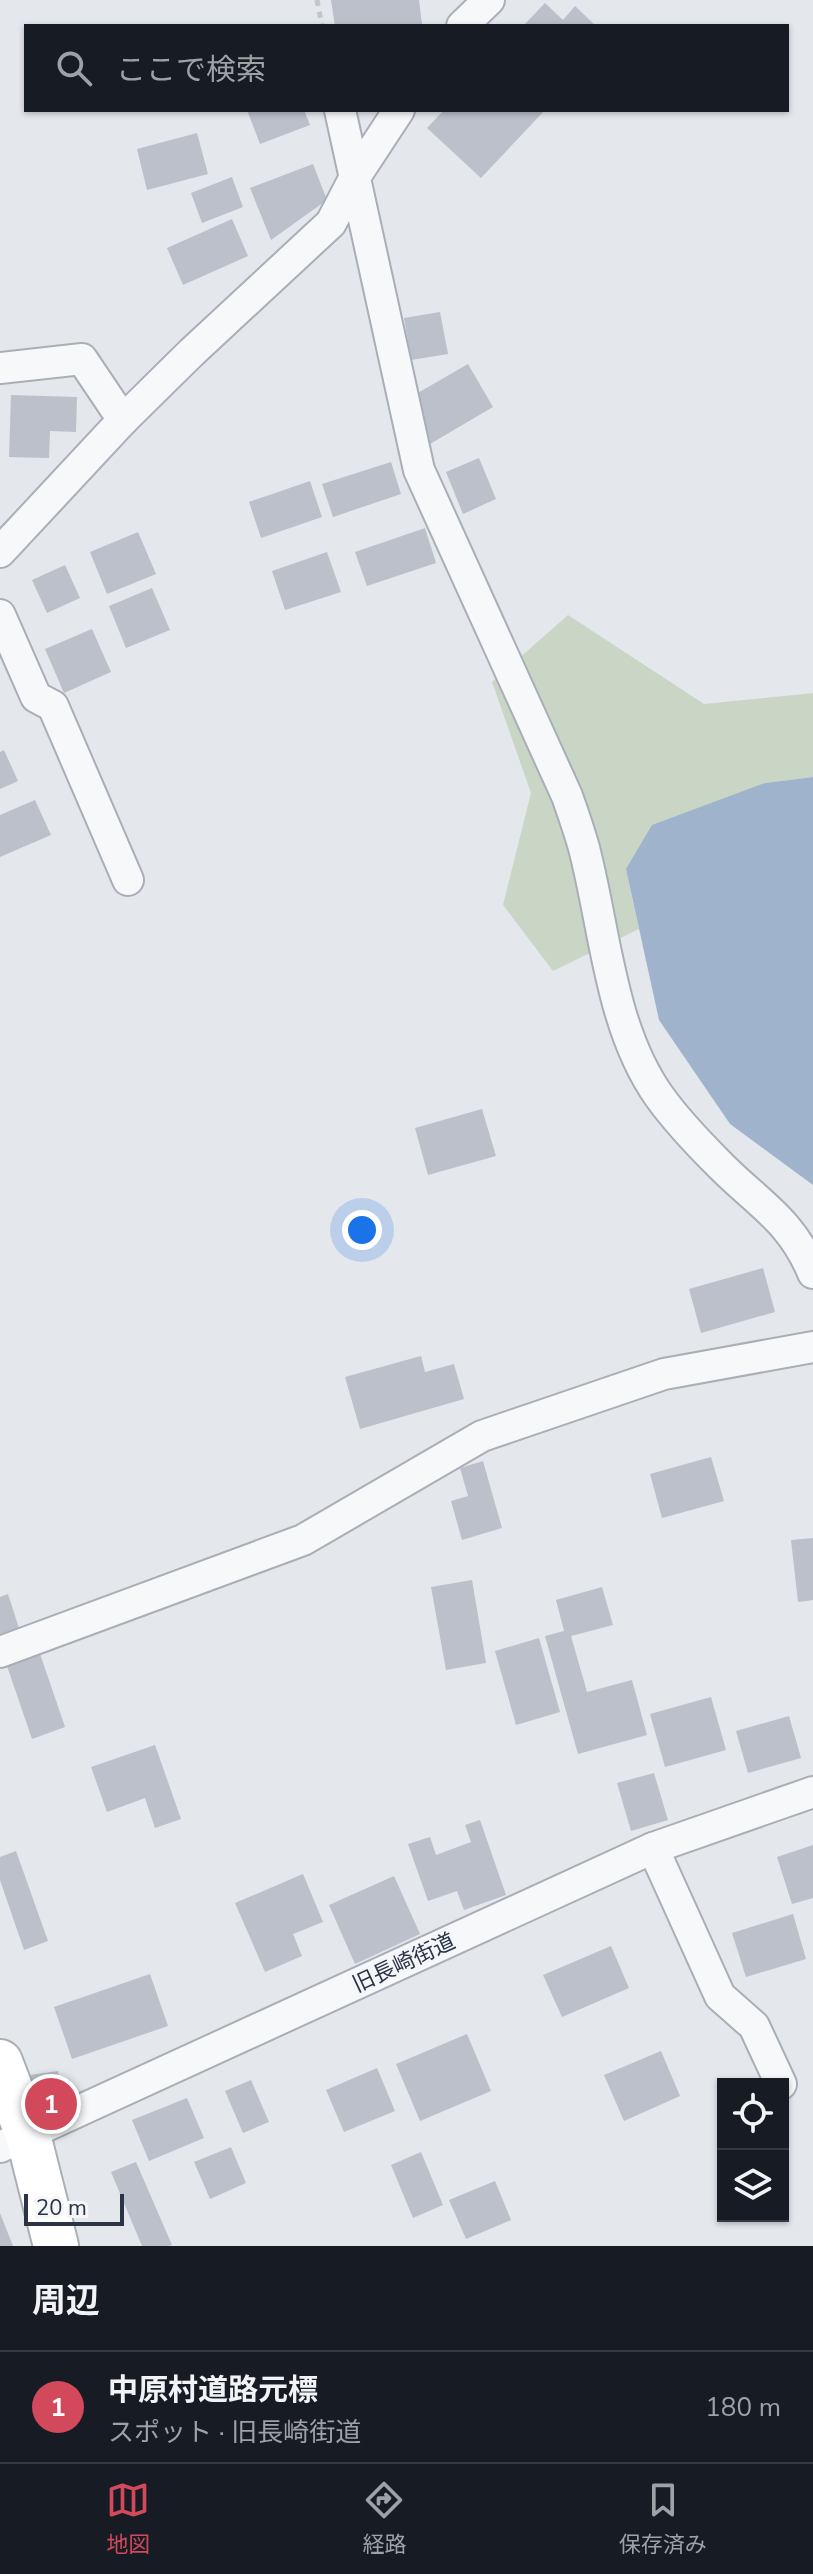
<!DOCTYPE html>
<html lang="ja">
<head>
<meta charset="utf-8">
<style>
	body { margin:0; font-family:"Nunito Sans","Noto Sans JP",sans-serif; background:#20242c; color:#f1f3f6 }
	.controls { position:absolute; right:24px; bottom:24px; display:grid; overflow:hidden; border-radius:0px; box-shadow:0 2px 6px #0004 }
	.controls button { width:72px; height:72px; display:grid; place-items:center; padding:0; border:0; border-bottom:2px solid #363941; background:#171b24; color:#f1f3f6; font:40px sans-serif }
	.scale { position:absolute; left:24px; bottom:20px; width:100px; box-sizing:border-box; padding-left:8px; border:4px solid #2b3445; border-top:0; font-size:22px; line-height:28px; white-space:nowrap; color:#2b3445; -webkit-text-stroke:6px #f4f6f9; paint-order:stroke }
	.you { position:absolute; left:362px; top:1230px; width:28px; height:28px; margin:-20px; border:6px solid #fff; border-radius:50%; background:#1a73e8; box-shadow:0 0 0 12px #1a73e833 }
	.badge { display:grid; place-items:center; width:52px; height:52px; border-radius:50%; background:#d1495b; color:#fff; font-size:26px; font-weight:700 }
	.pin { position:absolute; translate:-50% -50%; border:4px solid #fff; box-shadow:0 2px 8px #0006 }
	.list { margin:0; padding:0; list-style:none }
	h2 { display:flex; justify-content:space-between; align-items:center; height:104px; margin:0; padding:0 32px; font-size:34px }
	h2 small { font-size:26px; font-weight:400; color:#9ea1a6 }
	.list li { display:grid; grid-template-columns:52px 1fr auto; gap:24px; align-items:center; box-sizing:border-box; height:112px; padding:0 32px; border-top:2px solid #363941 }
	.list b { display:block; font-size:30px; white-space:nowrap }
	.list p { margin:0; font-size:26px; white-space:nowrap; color:#9ea1a6 }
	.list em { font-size:26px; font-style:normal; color:#9ea1a6 }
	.icon { flex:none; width:44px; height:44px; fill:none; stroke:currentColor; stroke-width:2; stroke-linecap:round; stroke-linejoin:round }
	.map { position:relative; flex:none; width:813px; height:2246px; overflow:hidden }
	.search { position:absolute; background:#171b24; box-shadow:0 2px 6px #0004; left:24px; right:24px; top:24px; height:88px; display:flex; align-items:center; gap:20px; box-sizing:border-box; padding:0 28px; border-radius:0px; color:#9ea1a6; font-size:30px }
	.sheet { height:216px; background:#171b24 }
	nav { display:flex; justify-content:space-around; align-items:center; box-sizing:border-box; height:112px; border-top:2px solid #363941; background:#171b24; font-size:22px; color:#9ea1a6 }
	nav a { display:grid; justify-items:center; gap:4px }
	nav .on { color:#d1495b }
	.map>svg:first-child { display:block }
</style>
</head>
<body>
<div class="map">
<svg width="813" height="2246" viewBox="0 0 813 2246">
	<rect width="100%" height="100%" fill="#e4e7ec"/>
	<path fill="#c9d6c5" d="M 568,615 L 704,704 L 813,693 L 813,777 L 765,783 L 626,869 L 639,929 L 553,971 L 503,905 L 531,793 L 492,682 Z"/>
	<path fill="#9fb4cc" d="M 813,777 L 813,1185 L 730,1124 L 659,1020 L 626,869 L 652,825 L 765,783 Z"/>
	<g fill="#bbc0ca">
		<path d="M 331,0 L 419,0 L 422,24 L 406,26 L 335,26 Z"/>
		<path d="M 545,3 L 563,20 L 575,6 L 596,26 L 523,26 Z"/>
		<path d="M 247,110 L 304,110 L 310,125 L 260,144 Z"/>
		<path d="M 444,110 L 545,110 L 481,178 L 427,128 Z"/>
		<path d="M 197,133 L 208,174 L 147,190 L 137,149 Z"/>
		<path d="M 313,164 L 327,200 L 271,240 L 250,188 Z"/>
		<path d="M 232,177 L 243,207 L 202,223 L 191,193 Z"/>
		<path d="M 232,219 L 248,256 L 183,285 L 167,248 Z"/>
		<path d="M 440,312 L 448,354 L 411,360 L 404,318 Z"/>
		<path d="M 468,364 L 493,407 L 430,444 L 416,394 Z"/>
		<path d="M 11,395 L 77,397 L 76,432 L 50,431 L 49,458 L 9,457 Z"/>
		<path d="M 479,458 L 496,499 L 463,514 L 446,472 Z"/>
		<path d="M 391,462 L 401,494 L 333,517 L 322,484 Z"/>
		<path d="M 310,481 L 322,517 L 261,538 L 249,502 Z"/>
		<path d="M 425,528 L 436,563 L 367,586 L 355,552 Z"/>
		<path d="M 138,532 L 156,574 L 107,594 L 90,552 Z"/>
		<path d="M 327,552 L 341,592 L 285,610 L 272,571 Z"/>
		<path d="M 65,565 L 80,598 L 47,613 L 32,580 Z"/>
		<path d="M 152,588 L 170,630 L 126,648 L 109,606 Z"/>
		<path d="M 92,629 L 111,672 L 64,693 L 45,649 Z"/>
		<path d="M 4,750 L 18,781 L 0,789 L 0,752 Z"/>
		<path d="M 35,800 L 51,835 L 0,857 L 0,815 Z"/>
		<path d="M 482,1109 L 496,1156 L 428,1175 L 415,1128 Z"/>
		<path d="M 763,1268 L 775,1312 L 701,1333 L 689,1289 Z"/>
		<path d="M 421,1356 L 425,1372 L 454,1364 L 464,1399 L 360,1429 L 345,1377 Z"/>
		<path d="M 711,1457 L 724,1501 L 662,1518 L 650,1474 Z"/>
		<path d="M 483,1461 L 502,1528 L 462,1540 L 451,1501 L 468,1496 L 460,1468 Z"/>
		<path d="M 813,1538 L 813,1600 L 798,1602 L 791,1540 Z"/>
		<path d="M 472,1580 L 486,1663 L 446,1670 L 431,1587 Z"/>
		<path d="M 602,1587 L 613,1625 L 571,1636 L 587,1692 L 632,1680 L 647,1735 L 578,1754 L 545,1636 L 564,1631 L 556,1600 Z"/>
		<path d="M 8,1594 L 19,1628 L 0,1634 L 0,1597 Z"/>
		<path d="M 539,1638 L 560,1712 L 516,1725 L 495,1651 Z"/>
		<path d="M 39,1651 L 65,1727 L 32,1739 L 6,1663 Z"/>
		<path d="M 711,1697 L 726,1750 L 665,1767 L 650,1714 Z"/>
		<path d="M 789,1716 L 801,1758 L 748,1773 L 736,1731 Z"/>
		<path d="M 155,1745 L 181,1819 L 155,1828 L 145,1798 L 107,1812 L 91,1767 Z"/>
		<path d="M 654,1773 L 668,1820 L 631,1831 L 617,1783 Z"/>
		<path d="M 480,1820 L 506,1895 L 464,1910 L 457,1891 L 428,1901 L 408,1844 L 430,1837 L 436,1855 L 471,1842 L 465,1825 Z"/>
		<path d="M 813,1845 L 813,1898 L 792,1904 L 777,1857 Z"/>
		<path d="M 16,1851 L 48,1941 L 24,1950 L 0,1880 L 0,1857 Z"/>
		<path d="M 303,1874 L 323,1922 L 293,1934 L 302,1956 L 265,1972 L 235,1903 Z"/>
		<path d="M 394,1876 L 420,1934 L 355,1964 L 329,1905 Z"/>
		<path d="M 793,1914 L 806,1959 L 746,1977 L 732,1933 Z"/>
		<path d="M 611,1946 L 629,1988 L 562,2017 L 543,1975 Z"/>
		<path d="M 150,1974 L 168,2026 L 72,2059 L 54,2007 Z"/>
		<path d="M 467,2034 L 491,2091 L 420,2121 L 396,2064 Z"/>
		<path d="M 661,2051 L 680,2096 L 624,2121 L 604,2075 Z"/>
		<path d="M 377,2068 L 395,2111 L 344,2132 L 326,2090 Z"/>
		<path d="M 58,2071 L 63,2096 L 35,2101 L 30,2075 Z"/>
		<path d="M 251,2080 L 269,2122 L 243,2133 L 225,2091 Z"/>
		<path d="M 187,2098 L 204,2138 L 149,2161 L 132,2120 Z"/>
		<path d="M 231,2147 L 246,2183 L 210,2199 L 194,2162 Z"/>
		<path d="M 421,2152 L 443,2205 L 413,2218 L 391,2165 Z"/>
		<path d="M 136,2162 L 172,2245 L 168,2246 L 142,2246 L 111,2172 Z"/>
		<path d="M 495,2181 L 511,2220 L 466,2239 L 449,2200 Z"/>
		<path d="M 0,2213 L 13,2246 L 0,2246 Z"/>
	</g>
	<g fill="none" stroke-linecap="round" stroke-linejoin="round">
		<g stroke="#a9aeb7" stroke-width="34">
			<g id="street">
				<path d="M 462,26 L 489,0"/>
				<path d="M 340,110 L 419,470 L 567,796 C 573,813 579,830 584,848 C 605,928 610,1027 659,1096 C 676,1120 699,1144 719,1164 C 757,1203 791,1219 813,1273"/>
				<path d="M 0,368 L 82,359 L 123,420"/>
				<path d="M 0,552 L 123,420 L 191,353 L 331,223 L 355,177 L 399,110"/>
				<path d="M 0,615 L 36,697 L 53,706 L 128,880"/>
				<path d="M 0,1652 L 303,1540 L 482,1436 L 664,1374 L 813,1347"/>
				<path d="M 653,1848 L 720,1996 L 754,2026 L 781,2084"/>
				<path d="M 0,2147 L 653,1848 L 813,1792"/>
			</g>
		</g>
		<g stroke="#a9aeb7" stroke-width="48">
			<path id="secondary" d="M 0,2062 L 28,2135 L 56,2246"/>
		</g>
		<path stroke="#c2c5cb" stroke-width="5" stroke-dasharray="6 6" stroke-linecap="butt" d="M 317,0 L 322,26"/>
		<use href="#street" stroke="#f7f8fa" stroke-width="30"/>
		<use href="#secondary" stroke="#fff" stroke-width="44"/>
	</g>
	<g text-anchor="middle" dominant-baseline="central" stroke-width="6" stroke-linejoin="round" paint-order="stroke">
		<g font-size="22" fill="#2b3445" stroke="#f4f6f9">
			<text transform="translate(404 1963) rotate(-25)">旧長崎街道</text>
		</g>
	</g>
</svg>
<div class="controls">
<button><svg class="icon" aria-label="locate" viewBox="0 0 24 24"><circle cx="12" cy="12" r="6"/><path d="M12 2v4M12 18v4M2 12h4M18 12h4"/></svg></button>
<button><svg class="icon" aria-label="layers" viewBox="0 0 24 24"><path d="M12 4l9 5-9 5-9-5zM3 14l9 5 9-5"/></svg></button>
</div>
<div class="scale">20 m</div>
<div class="you"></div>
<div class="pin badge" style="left:51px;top:2104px">1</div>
<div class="search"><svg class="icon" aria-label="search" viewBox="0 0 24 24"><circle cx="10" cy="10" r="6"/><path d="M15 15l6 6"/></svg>ここで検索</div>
</div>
<section class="sheet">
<h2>周辺<small></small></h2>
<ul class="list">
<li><span class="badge">1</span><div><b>中原村道路元標</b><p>スポット · 旧長崎街道</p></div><em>180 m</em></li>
</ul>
</section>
<nav>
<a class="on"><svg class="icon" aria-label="map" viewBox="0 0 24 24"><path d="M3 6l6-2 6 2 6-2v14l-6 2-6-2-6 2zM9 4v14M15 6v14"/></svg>地図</a>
<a><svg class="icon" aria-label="directions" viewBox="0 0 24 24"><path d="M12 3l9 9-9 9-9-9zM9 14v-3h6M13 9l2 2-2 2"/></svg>経路</a>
<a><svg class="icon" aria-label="saved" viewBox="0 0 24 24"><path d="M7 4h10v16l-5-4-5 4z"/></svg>保存済み</a>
</nav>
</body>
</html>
